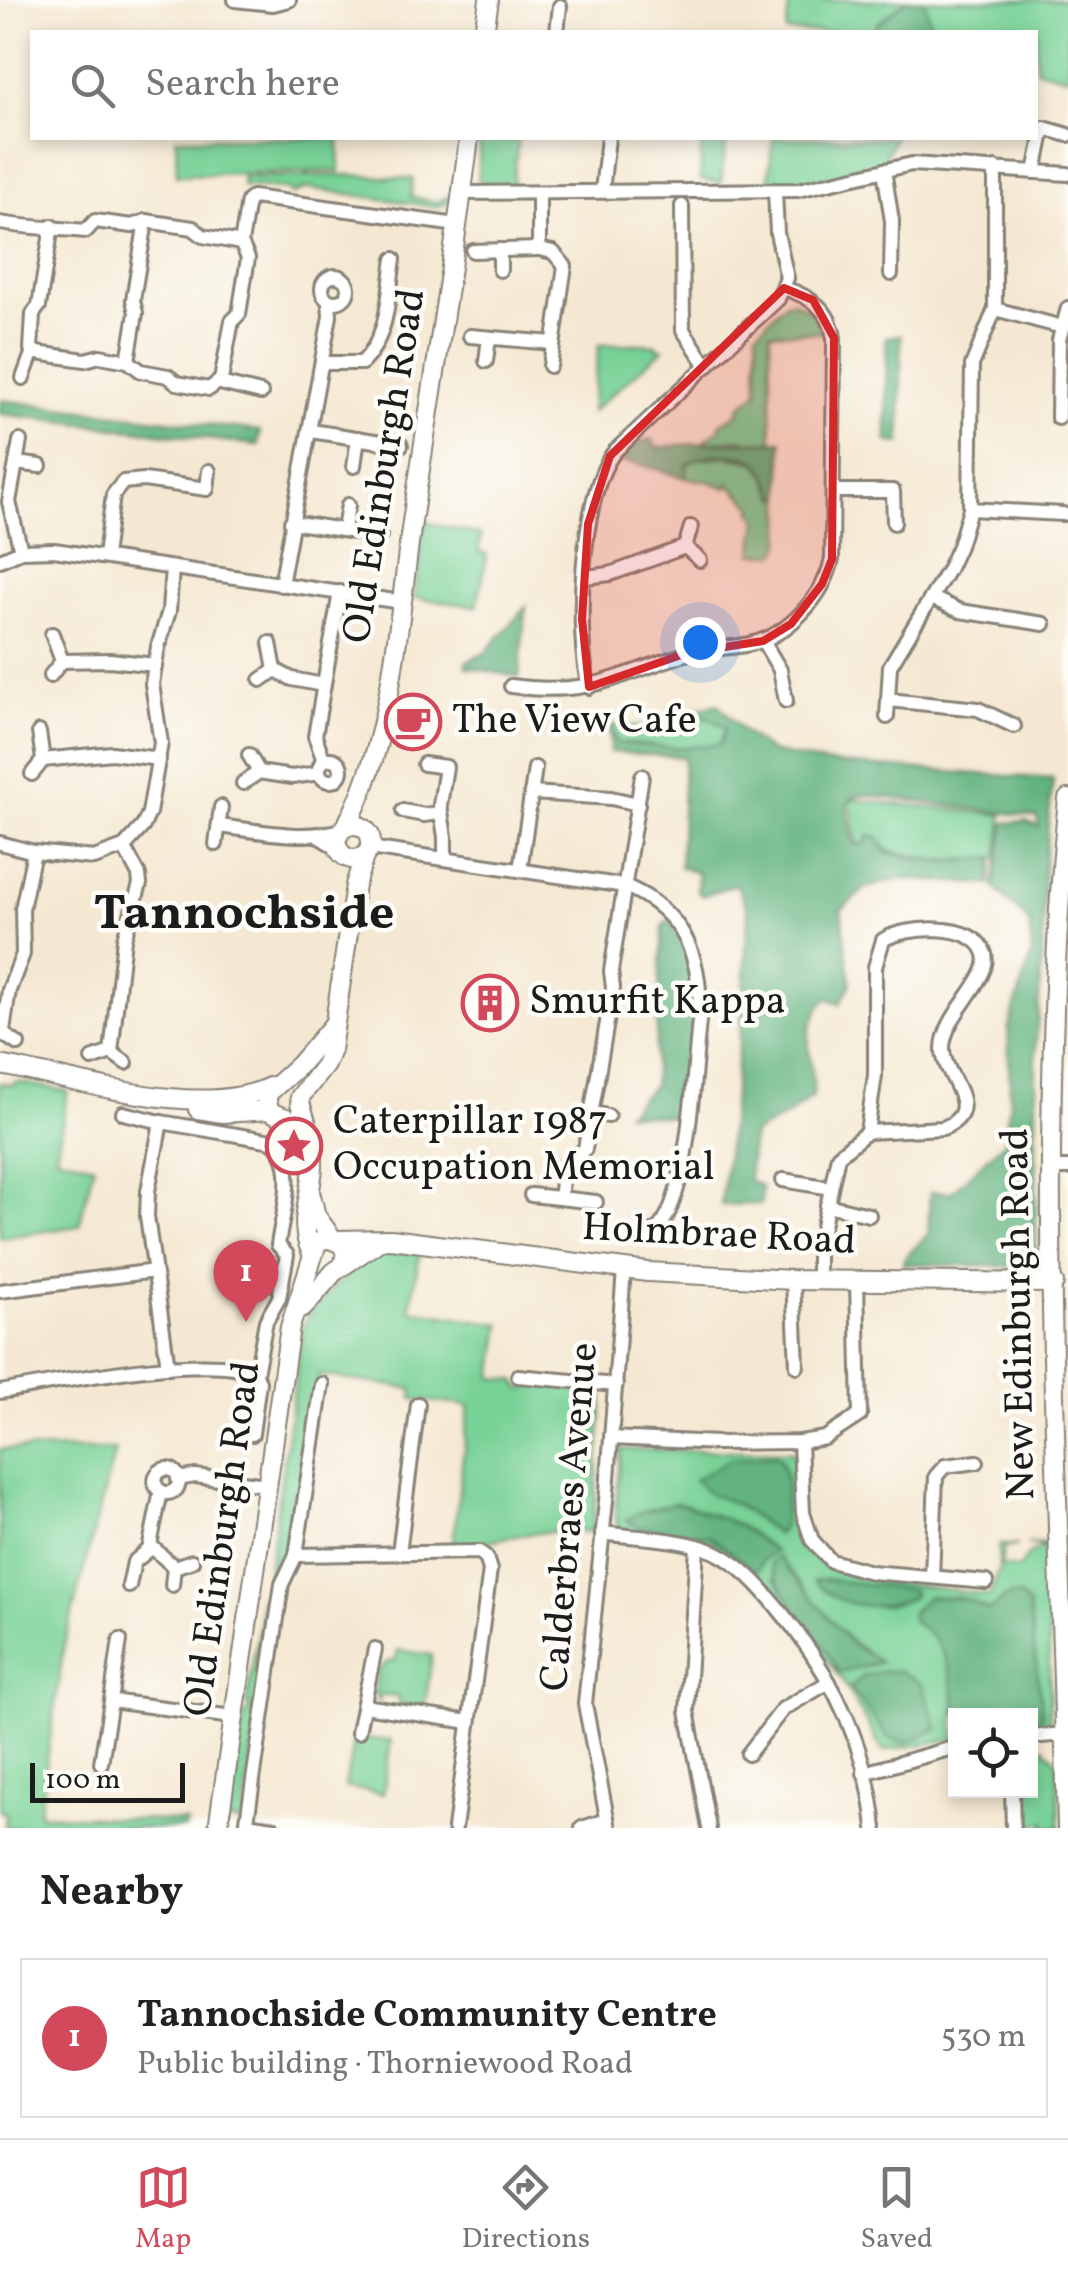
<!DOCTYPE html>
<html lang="en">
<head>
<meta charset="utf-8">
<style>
	body { margin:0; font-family:Vollkorn,serif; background:#f6f6f6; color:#222 }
	.controls { position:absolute; right:30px; bottom:30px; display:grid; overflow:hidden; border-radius:0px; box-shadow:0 5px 15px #0003 }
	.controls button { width:90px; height:90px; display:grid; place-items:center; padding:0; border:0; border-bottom:2px solid #e0e0e0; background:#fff; color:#222; font:50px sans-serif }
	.scale { position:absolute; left:30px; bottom:25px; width:155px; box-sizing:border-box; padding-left:10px; border:5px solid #1c1c1c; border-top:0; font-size:28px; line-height:35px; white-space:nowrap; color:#1c1c1c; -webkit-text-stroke:8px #fdfcf7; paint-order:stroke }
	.you { position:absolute; left:700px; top:642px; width:35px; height:35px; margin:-25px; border:8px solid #fff; border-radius:50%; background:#1a73e8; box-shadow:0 0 0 15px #1a73e833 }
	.badge { display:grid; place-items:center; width:65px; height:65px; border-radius:50%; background:#d1495b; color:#fff; font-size:32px; font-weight:700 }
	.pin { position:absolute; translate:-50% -82px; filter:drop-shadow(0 2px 5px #0008) }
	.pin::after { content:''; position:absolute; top:52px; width:35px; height:30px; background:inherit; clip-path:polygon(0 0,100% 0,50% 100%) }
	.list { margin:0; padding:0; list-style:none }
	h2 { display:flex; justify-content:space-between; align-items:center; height:130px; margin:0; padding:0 40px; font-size:42px }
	h2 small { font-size:32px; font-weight:400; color:#767676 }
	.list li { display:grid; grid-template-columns:65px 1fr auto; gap:30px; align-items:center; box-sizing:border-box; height:160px; margin:0 20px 20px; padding:0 20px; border:2px solid #e0e0e0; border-radius:0px }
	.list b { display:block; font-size:38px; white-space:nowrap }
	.list p { margin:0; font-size:32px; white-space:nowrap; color:#767676 }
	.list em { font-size:32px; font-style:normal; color:#767676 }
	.icon { flex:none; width:55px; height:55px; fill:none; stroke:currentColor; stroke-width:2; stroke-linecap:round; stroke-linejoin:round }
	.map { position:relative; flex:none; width:1068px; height:1828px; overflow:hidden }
	.search { position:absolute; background:#fff; box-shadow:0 5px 15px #0003; left:30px; right:30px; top:30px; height:110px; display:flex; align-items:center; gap:25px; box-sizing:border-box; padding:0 35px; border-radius:0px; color:#767676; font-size:38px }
	.sheet { height:310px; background:#fff }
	nav { display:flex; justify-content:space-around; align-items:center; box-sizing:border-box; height:140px; border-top:2px solid #e0e0e0; background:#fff; font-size:28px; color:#767676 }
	nav a { display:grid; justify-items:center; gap:5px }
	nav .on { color:#d1495b }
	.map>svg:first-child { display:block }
</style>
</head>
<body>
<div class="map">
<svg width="1068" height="1828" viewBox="0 0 1068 1828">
	<rect width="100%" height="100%" fill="#fdfcf7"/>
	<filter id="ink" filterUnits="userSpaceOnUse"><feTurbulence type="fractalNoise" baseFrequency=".01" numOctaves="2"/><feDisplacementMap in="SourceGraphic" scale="20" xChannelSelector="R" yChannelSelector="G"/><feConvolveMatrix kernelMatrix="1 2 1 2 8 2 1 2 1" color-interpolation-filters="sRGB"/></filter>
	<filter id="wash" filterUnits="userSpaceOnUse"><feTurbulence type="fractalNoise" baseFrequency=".0048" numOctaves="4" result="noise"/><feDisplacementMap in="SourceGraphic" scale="40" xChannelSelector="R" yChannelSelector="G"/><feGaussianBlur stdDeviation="2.25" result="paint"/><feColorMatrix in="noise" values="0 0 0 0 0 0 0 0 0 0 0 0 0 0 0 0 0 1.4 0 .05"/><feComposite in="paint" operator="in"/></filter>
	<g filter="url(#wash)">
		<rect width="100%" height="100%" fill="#f5e8d2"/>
		<g fill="#78d196" stroke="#4a7659" stroke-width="2.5" fill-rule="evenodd">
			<path d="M 771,0 L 1068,0 L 1068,77 L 1036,69 L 1036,32 L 786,32 L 789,5 Z"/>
			<path d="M 176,138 L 339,138 L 340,171 L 177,175 Z"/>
			<path d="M 480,138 L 518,141 L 513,184 L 487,184 L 478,179 Z"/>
			<path d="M 702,138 L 727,138 L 721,183 L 700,180 Z"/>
			<path d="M 773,138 L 894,138 L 881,165 L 822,180 L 768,183 Z"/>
			<path d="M 349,175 L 413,179 L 411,197 L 436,202 L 448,197 L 447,203 L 437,207 L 308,188 L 292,194 L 287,189 L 242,186 L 243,177 Z"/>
			<path d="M 792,301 L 809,309 L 826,333 L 770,332 L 772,441 L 761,445 L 738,439 L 701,444 L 720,429 L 720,424 L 739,413 L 739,407 L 758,392 L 757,332 L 786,302 Z"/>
			<path d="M 636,344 L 657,345 L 657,348 L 664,349 L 591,412 L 599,345 Z"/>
			<path d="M 725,456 C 767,462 758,462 776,497 L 782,499 L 782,544 L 777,554 L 753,554 L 758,519 L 752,511 L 755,508 L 728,483 L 727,488 L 708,481 L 686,478 L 686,466 L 694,459 Z"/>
			<path d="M 425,522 L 481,535 L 479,552 L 487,554 L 477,606 L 414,598 Z"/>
			<path d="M 685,711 L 711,719 L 726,728 L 720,744 L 678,748 L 617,743 L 610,725 L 657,729 L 660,721 Z"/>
			<path d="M 850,799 L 1003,815 L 998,859 L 938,860 L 888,851 L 878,837 L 868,835 L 865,844 L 857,844 Z"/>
			<path d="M 17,1082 L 68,1091 L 56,1156 L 94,1165 L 79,1226 L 0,1238 L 0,1083 L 11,1085 Z"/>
			<path d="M 388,1248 L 420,1253 L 410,1310 L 501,1324 L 493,1378 L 515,1380 L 520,1388 L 527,1389 L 531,1383 L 592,1387 L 603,1396 L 593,1532 C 559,1529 526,1533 490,1541 C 474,1545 470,1549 452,1549 L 469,1406 L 413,1399 L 413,1389 L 319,1375 L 294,1540 L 291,1540 C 288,1555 286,1569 271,1576 L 268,1572 L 303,1325 C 316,1300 362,1258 388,1248 Z"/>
			<path d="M 0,1449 L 115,1450 L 64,1645 L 39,1814 L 186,1822 L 185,1828 L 5,1828 L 6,1813 L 0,1812 Z"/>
			<path d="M 621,1449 L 795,1452 L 801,1532 L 820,1562 L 884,1581 L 990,1595 L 999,1569 L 999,1545 L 1018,1545 L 1004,1548 L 1001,1566 L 1019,1568 L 1029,1554 L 1045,1546 L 1027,1544 L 1048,1543 L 1050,1728 L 1031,1730 L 1031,1724 L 1042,1717 L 1009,1595 L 989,1610 L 954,1596 L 913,1622 C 956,1647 956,1697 955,1739 L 883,1751 L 842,1680 L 765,1582 L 702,1539 L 618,1529 L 615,1513 ZM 776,1456 L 782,1461 L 777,1534 L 736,1504 L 731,1459 ZM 675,1503 C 691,1504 698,1510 713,1515 C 740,1524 753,1533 775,1552 L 764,1559 L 755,1571 L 709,1536 L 638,1527 L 640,1512 ZM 789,1569 C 818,1606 838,1636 879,1661 L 873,1665 L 839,1673 L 828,1649 L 774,1578 ZM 850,1688 L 932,1719 L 938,1729 L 905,1742 L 888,1737 Z"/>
			<path d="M 268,1594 L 273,1599 L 271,1621 L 242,1823 L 228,1821 L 244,1715 L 247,1715 L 249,1705 L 246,1704 L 261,1615 L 261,1599 Z"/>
			<path d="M 398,1650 L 432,1655 L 425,1708 L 398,1705 L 398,1697 L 380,1695 L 379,1702 L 374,1694 L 378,1670 L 389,1661 L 395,1661 Z"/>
			<path d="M 354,1737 L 391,1741 L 383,1794 L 345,1787 Z"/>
			<path d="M 1043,1747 L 1057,1761 L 1060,1828 L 1044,1828 L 1046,1822 L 1022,1828 L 1020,1791 L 1030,1790 L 1031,1748 Z"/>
		</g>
		<g fill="#62b37f" stroke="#3f684e" stroke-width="2.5">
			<path d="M 907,0 L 924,0 L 933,32 L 872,32 L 880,21 Z"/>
			<path d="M 901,335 L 901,444 L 887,441 L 886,337 Z"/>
			<path d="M 0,400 L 260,431 L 258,445 L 0,414 Z"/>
			<path d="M 652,439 L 657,448 C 699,441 741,443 782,441 L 782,499 L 777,497 C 772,488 765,467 757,462 C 740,451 700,453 686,466 L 686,478 L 642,465 L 617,461 L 636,443 Z"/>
			<path d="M 526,607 L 519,677 L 466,667 L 466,662 L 485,653 Z"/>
			<path d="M 718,704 L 744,732 L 771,752 L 825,763 L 1053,779 L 1044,867 L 1043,943 L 1036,1043 L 1036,1267 L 903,1264 L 904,1259 L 928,1234 L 930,1192 L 952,1192 L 1004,1142 L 1010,1101 L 1008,1029 L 1032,953 L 1029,922 L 994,887 L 1005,823 L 1026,821 L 1039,827 L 1037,817 L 868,795 L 853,797 L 847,806 L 854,844 L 865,845 L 868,836 L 877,836 L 887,853 L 937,862 L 994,858 L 991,885 L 899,879 L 866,888 L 841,910 L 851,984 L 840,1004 L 827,998 C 794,1038 816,1053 813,1096 L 790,1114 L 753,1134 L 748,1180 L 761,1186 L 761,1204 L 721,1205 L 743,1009 L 748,910 L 736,884 L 702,896 L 697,890 L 698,873 L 680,867 L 684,757 L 610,752 L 610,725 L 617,743 L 678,748 L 720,744 L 726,728 L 711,719 L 685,711 Z"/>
			<path d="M 669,920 C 707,981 691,1051 682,1118 L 626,1113 L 653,1086 L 663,926 Z"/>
			<path d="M 776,1456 C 793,1471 784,1508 783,1528 L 777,1534 L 736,1504 L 707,1493 L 694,1480 L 731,1459 Z"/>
			<path d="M 675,1503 C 691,1504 698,1510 713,1515 C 740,1524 753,1534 775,1552 L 764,1559 L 756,1572 L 709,1536 L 638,1527 L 626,1520 L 640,1512 Z"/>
			<path d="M 778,1557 L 851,1644 L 880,1662 L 839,1673 C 823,1638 776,1594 771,1563 Z"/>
			<path d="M 824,1579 L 914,1590 L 913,1597 C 879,1612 840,1609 814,1581 Z"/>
			<path d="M 1010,1595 L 1021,1597 L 1029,1606 L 1043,1718 L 1031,1724 L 1030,1716 L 958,1715 C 950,1676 951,1644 913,1622 L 911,1612 L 929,1596 L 966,1599 L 989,1610 Z"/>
			<path d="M 882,1671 L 900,1671 L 922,1684 L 938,1729 L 905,1743 L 888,1737 L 850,1688 L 864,1676 Z"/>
		</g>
	</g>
	<g filter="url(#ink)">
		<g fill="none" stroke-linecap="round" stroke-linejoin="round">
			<g stroke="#888277" stroke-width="18">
				<g id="minor">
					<path d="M 235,0 L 273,4 L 289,0"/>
					<path d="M 557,32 L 560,6"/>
					<path d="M 884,170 L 892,221 L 891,274"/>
					<path d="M 1035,172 L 1044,128 L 1068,135"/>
					<path d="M 602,191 L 608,138"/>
					<path d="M 462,193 L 798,190 L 912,164 L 1068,174"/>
					<path d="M 539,193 L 539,249 L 553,252 L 565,266 L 550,366"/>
					<path d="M 682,206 L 683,330 L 707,366"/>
					<path d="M 0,223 C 29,228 56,228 86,231 L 95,221 L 132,226 L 146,221 L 193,228 L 203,236 L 241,243"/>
					<path d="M 52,226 L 39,306 L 33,314 L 31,349 L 37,353 L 85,360 L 100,356 L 128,361 L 141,371 L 168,376 L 177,383 L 209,389 L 221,380 L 232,321 L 239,314 L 248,258 L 241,243 L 248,201 L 253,197 L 457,225"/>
					<path d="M 473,251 L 539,249"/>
					<path d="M 500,270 L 500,250"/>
					<circle cx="335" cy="289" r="13"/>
					<path d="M 995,309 L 1062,327"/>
					<path d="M 470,336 L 553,343"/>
					<path d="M 128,361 L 136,313 L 133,300 L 146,221"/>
					<path d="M 486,361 L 489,338"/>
					<path d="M 322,363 L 362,363 C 389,336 388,296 394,259"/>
					<path d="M 23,378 L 33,351"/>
					<path d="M 220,383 L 261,393"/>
					<path d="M 1058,418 L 1059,340 L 1068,308"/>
					<path d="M 311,431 L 401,445"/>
					<path d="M 20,441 L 9,502 L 21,551"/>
					<path d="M 16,463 L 40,466"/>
					<path d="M 354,466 L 358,438"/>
					<path d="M 835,491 L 893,491 L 894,523"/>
					<path d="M 970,509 L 1063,514"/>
					<path d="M 291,522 L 380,536"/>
					<path d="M 691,527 L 685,547 L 700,560"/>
					<path d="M 344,530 L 348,505"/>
					<path d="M 105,556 L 113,495 L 123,482 L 144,480 L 207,489 L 209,471"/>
					<path d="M 0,560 L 21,551 L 54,550 L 401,602"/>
					<path d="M 585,577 L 610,574 L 685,547"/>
					<path d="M 281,585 L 330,316 L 329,301"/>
					<path d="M 932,598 L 960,611 L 1044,624"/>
					<path d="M 763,641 L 780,670 L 786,701"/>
					<path d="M 62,661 L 110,660 L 155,665"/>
					<path d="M 275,670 L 292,679 L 323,685"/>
					<path d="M 50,676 L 62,661 L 52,634"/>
					<path d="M 261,680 L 275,670 L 270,643"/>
					<path d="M 511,686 C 592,697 616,675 689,653 C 709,647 730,649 750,644 C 788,636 824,596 832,559 L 834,338 C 830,309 811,297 784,288"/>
					<path d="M 589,687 C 575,634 580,494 615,451 L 778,299 L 787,278 L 777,233 L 775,191"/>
					<path d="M 888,700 L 978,709 L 1014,726"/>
					<path d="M 887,717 L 890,666 L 948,570 L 959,546 L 970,509 L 972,365 L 995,309 L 995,168"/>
					<circle cx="330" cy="770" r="11"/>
					<path d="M 43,760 L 112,753 L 159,759"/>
					<path d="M 324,761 L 315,736 L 340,592"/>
					<path d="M 424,764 L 446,767 L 440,805 L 445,837 L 445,858"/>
					<path d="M 258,772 L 292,777 L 319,773"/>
					<path d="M 32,774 L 43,760 L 39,732"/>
					<path d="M 243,783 L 259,772 L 249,755"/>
					<path d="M 531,793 L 611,798 L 638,804"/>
					<path d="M 403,811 L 424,815 L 440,813"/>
					<path d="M 219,826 C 260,831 301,841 342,830"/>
					<path d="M 318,836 L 337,848"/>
					<path d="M 0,843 L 34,852 L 94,858 L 124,847 L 143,826 L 149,813 L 161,743 L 152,684 L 158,647 L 169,611 L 172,568"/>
					<path d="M 216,844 L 221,807"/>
					<path d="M 370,848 L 625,886 C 685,911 703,959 699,1021 C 694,1066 689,1206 655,1231"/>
					<path d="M 520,870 L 535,768"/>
					<path d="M 3,1031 L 9,990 L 23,954 L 22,909 L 34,852"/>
					<path d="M 0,1032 L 18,1044"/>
					<path d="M 111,1052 L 124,939 L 140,884 L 139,875 L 124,847"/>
					<path d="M 92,1059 L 111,1052 L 126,1063"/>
					<path d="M 123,1113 L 161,1122"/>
					<path d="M 591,1113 L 608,1116"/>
					<path d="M 1053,1168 L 1068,1168"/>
					<path d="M 783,1180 L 831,1188"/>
					<path d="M 531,1195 L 596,1202"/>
					<path d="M 560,1198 L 564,1166 L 585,1149 L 613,988 L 611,971 L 642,776"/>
					<path d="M 827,1205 L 869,1215"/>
					<path d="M 818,1279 L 818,1249 L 838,1156 L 867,1132 L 875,1075 L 875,967 L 883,940 C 905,926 975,921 985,954 C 992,980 942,1015 943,1050 C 944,1078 987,1110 943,1128 L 867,1132"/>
					<path d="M 793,1280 L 797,1366"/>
					<path d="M 0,1291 L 155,1271"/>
					<path d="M 168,1367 L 147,1216 L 148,1191 L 161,1122 L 272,1141"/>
					<path d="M 518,1376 L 616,1385"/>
					<path d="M 0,1392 C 53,1383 213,1350 256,1374"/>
					<path d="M 252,1434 L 259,1382 L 256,1374 L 266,1321 L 279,1298 L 287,1255 L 278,1245 C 282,1214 300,1164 272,1141"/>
					<path d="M 611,1438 L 718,1443 L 800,1442 L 825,1438 L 860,1415 L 857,1281"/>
					<path d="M 800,1442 L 803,1513 L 812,1540 L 831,1561 L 871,1572 L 986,1582"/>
					<circle cx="167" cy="1481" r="12"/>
					<path d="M 178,1479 L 195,1476 L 267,1485"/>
					<path d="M 161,1491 L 150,1545 L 174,1567"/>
					<path d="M 602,1533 C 635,1538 685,1538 715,1552 C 740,1564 760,1586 777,1607 C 830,1670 867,1745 875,1828"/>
					<path d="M 697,1547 L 687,1711 L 709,1828"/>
					<path d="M 399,1553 L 418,1404"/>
					<path d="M 296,1555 L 479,1552 L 486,1557 L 490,1570 L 455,1828"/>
					<path d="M 932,1577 L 936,1476 L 945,1466 L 977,1462"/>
					<path d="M 172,1585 L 174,1567 L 192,1561"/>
					<path d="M 129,1586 L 134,1562 L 151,1548"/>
					<path d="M 120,1640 L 111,1701 L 233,1717"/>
					<path d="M 364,1706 L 469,1722"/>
					<path d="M 358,1732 L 375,1649"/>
					<path d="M 1030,1737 L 1065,1734"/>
					<path d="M 748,1754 L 783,1709 L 829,1682"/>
					<path d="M 101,1763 L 111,1701"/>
					<path d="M 864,1773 L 956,1747"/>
					<path d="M 1012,1790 L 1013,1828"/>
					<path d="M 247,1824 L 273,1828"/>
					<path d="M 246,1828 L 282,1584 L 296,1555 L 322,1384"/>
					<path d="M 582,1828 L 607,1820"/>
					<path d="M 609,1828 L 585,1704 L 607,1491 L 624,1270"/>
				</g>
			</g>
			<g stroke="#888277" stroke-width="22">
				<g id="major">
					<path d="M 484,32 L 489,0"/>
					<circle cx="354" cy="842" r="17"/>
					<path d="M 346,826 C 393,741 398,619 412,522 C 431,394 453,266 469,138"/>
					<path d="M 0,1065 C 78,1079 199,1121 272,1086"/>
					<path d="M 300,1097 L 325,1065 L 331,1050 L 355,885 L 364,857"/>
					<path d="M 300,1103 C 306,1121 312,1138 313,1158 C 315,1192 295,1220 312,1253"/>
					<path d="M 198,1109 L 223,1113 L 269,1110"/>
					<path d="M 312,1147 C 306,1138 301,1126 291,1120 C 283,1116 276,1116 269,1110 L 266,1095 L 299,1065 L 334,1024"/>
					<path d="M 310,1192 L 316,1216 L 332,1238"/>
					<path d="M 337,1240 L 391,1239 L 648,1272 L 793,1280 L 1054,1283"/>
					<path d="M 303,1308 L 334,1272 L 381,1240"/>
					<path d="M 218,1828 L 290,1327 L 317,1243 L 327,1238 L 342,1244 L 346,1254 L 343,1265"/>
					<path d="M 1067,1828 C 1060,1486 1034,1141 1068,799"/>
				</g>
			</g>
			<use href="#minor" stroke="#fff" stroke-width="12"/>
			<use href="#major" stroke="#fff" stroke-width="18"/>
		</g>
	</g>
	<path fill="#d62828" fill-opacity="0.2" stroke="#d62828" stroke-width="8" stroke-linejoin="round" d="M 784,288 L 813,300 L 834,338 L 832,559 L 822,584 L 791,624 L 763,641 L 687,653 L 589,687 L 582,619 L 588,524 L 610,456 Z"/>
	<defs>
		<g id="cafe-ring" transform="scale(2.875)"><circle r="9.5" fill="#fdfcf7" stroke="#d1495b" stroke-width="1.5"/><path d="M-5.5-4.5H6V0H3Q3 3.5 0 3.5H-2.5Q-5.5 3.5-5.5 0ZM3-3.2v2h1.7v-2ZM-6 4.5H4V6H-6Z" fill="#d1495b"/></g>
		<g id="building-ring" transform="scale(2.875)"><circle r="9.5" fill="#fdfcf7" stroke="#d1495b" stroke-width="1.5"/><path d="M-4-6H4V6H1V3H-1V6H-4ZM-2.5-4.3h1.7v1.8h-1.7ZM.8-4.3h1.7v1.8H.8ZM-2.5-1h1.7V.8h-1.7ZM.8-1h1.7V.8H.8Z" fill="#d1495b"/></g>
		<g id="sight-ring" transform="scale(2.875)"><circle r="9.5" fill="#fdfcf7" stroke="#d1495b" stroke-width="1.5"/><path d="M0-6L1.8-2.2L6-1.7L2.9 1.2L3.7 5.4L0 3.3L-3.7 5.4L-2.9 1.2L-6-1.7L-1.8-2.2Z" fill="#d1495b"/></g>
	</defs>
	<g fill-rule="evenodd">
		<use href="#cafe-ring" x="413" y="722"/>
		<use href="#building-ring" x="490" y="1003"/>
		<use href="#sight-ring" x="294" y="1146"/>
	</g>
	<g text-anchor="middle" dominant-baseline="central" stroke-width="9" stroke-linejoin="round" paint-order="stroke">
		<g font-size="40" fill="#1c1c1c" stroke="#fdfcf7">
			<text transform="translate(386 466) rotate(-81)">Old Edinburgh Road</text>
			<text transform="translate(719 1236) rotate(3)">Holmbrae Road</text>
			<text transform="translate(1020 1314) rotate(-91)">New Edinburgh Road</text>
			<text transform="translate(571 1517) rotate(-85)">Calderbraes Avenue</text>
			<text transform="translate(224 1539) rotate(-82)">Old Edinburgh Road</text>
		</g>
		<g font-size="40" fill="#1c1c1c" stroke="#fdfcf7" text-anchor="start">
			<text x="452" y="722">The View Cafe</text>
			<text x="529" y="1003">Smurfit Kappa</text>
			<text x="333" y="1123">Caterpillar 1987<tspan x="333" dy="46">Occupation Memorial</tspan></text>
		</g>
		<g font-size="50" font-weight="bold" fill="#1c1c1c" stroke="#fdfcf7">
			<text x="244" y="915">Tannochside</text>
		</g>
	</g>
</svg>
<div class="controls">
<button><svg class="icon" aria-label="locate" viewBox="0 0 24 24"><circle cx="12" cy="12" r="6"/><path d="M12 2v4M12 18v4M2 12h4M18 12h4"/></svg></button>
</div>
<div class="scale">100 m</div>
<div class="you"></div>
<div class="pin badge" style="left:246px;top:1322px">1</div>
<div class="search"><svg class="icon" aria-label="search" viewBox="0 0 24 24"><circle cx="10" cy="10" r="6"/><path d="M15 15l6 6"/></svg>Search here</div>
</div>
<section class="sheet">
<h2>Nearby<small></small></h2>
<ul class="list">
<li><span class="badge">1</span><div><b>Tannochside Community Centre</b><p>Public building · Thorniewood Road</p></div><em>530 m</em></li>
</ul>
</section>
<nav>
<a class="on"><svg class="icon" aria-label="map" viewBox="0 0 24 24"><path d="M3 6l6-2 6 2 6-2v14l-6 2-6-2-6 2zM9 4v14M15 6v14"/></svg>Map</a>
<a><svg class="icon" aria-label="directions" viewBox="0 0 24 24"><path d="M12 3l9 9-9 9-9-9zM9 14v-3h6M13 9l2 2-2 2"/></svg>Directions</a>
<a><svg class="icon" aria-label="saved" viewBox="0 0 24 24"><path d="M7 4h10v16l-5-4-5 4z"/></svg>Saved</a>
</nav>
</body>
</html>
